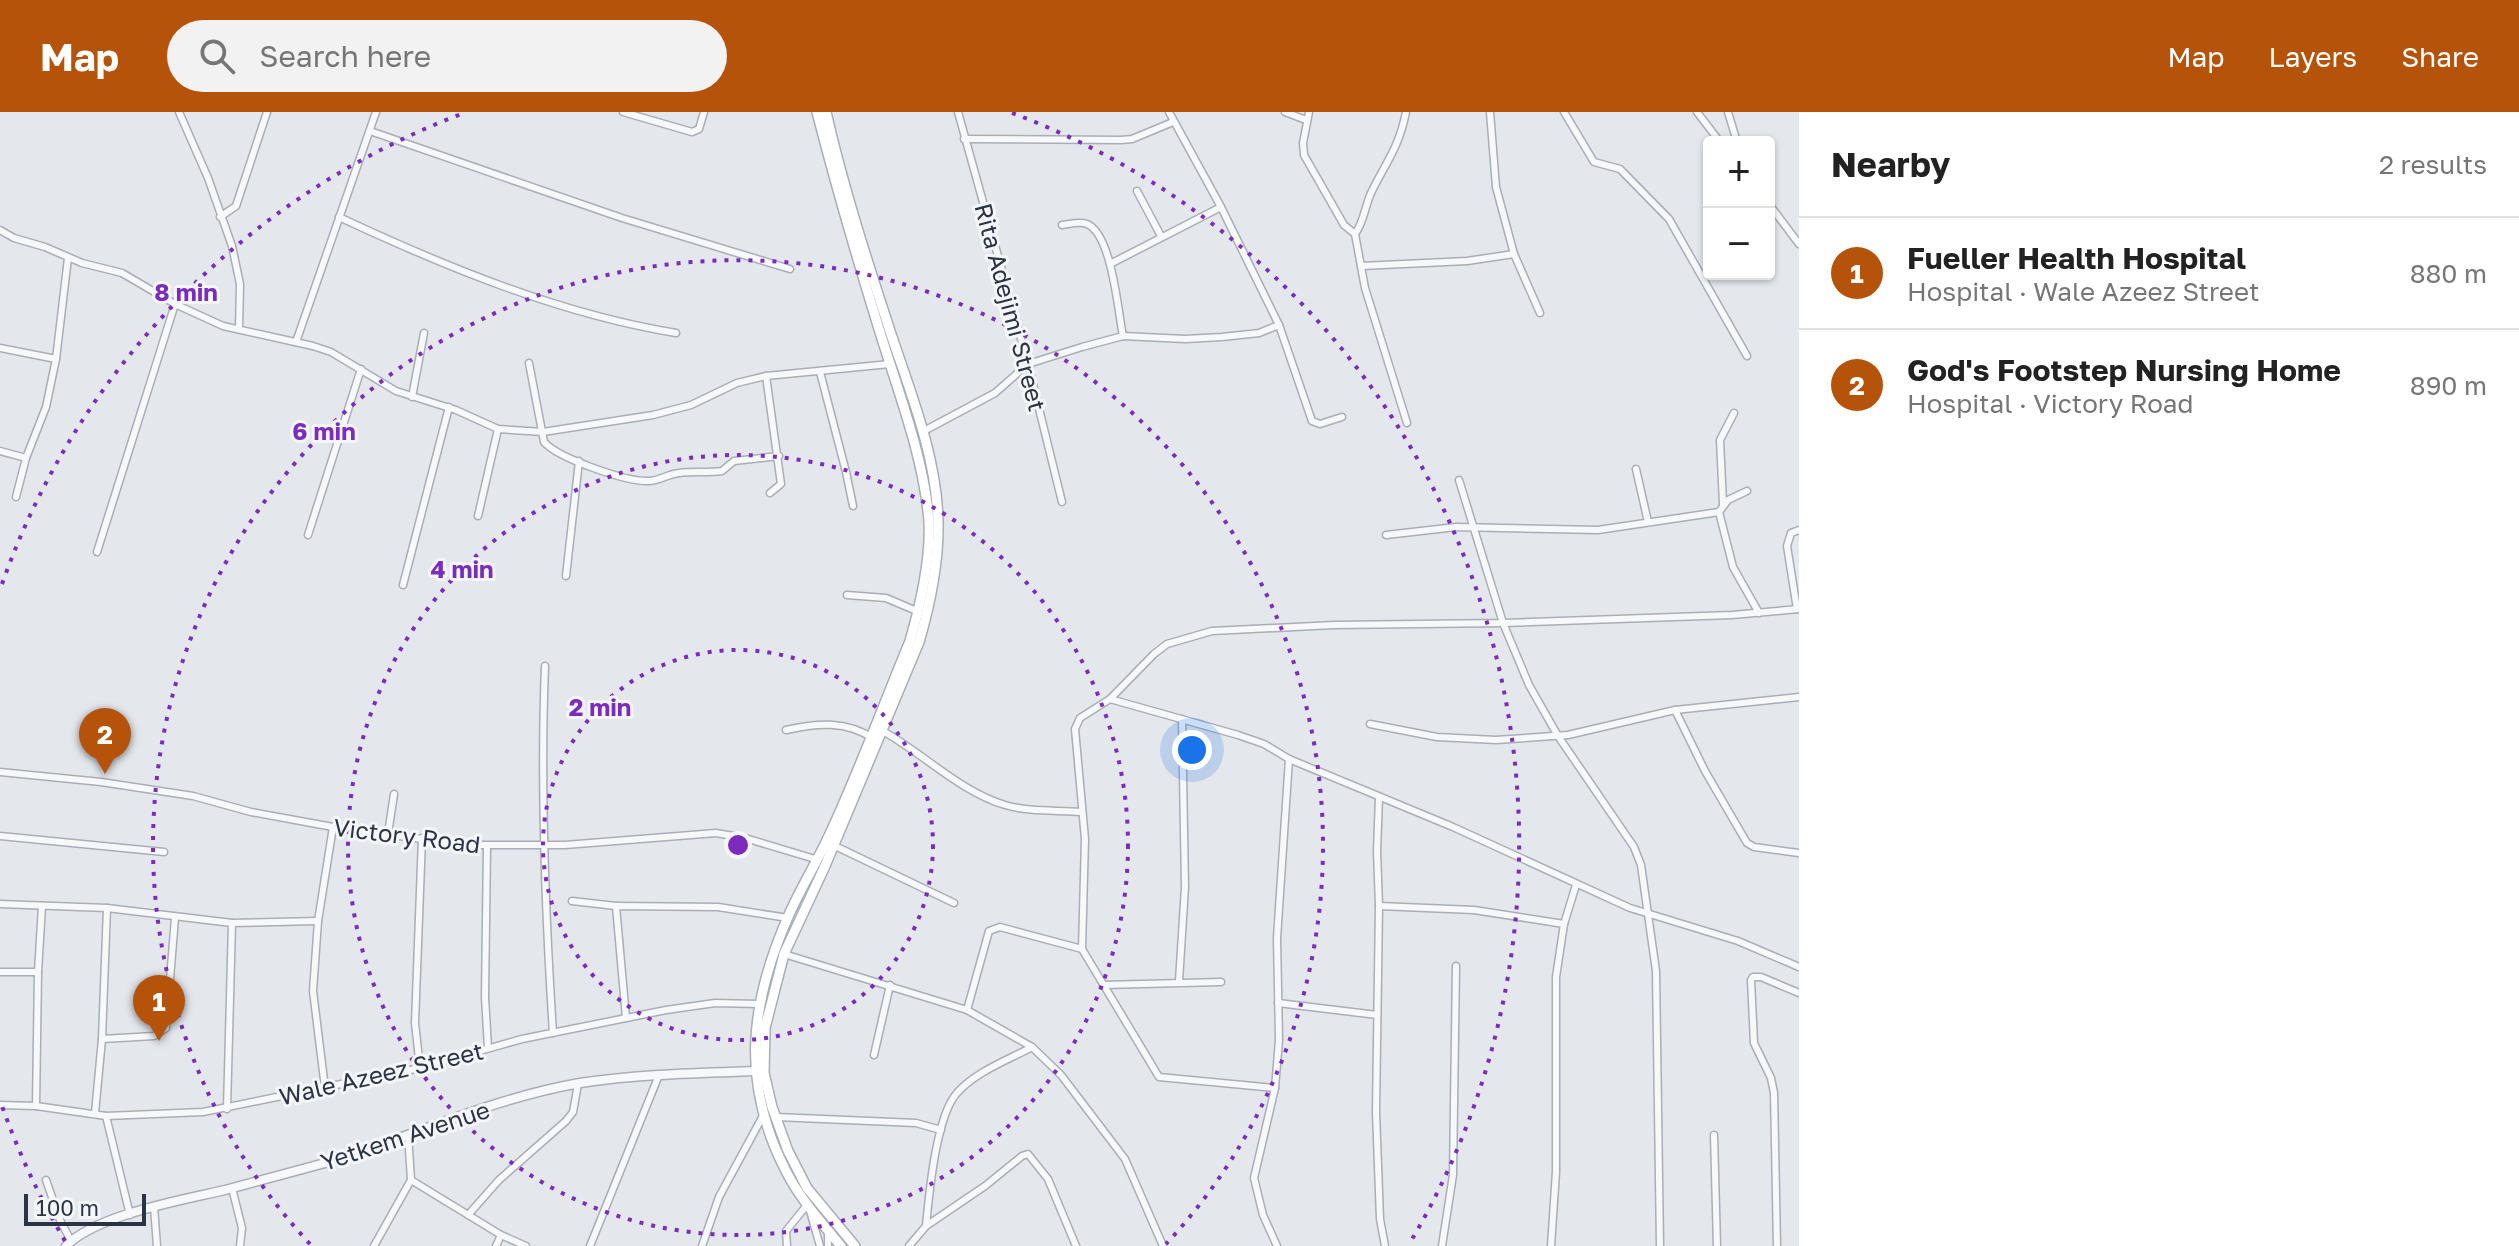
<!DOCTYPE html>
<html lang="en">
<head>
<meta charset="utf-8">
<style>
	body { margin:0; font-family:"Golos Text",sans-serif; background:#f2f2f2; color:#222 }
	.controls { position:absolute; right:24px; top:24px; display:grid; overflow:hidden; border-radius:8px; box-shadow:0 2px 6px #0004 }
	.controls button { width:72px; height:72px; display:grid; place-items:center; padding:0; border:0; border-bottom:2px solid #e0e0e0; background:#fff; color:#222; font:40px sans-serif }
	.scale { position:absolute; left:24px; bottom:20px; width:122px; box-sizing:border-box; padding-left:8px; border:4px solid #2b3445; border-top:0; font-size:22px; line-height:28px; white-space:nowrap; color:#2b3445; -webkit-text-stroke:6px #f4f6f9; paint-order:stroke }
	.you { position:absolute; left:1192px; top:638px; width:28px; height:28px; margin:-20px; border:6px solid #fff; border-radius:50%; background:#1a73e8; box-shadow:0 0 0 12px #1a73e833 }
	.badge { display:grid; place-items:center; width:52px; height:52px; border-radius:50%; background:#b45309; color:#fff; font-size:26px; font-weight:700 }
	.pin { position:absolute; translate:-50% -66px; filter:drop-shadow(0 2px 4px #0008) }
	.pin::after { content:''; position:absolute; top:42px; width:28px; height:24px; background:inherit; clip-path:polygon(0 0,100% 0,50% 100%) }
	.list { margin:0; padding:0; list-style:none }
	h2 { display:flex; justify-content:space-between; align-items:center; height:104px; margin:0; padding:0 32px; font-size:34px }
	h2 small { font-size:26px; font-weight:400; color:#767676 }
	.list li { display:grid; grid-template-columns:52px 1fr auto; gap:24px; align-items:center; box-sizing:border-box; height:112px; padding:0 32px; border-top:2px solid #e0e0e0 }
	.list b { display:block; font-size:30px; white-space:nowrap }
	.list p { margin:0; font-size:26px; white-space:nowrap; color:#767676 }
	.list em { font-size:26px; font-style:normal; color:#767676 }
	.icon { flex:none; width:44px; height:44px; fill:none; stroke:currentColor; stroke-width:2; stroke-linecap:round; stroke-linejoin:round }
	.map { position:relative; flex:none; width:1799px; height:1134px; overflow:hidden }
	header { display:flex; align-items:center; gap:48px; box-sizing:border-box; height:112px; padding:0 40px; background:#b45309; color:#fff }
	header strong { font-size:38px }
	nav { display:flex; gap:44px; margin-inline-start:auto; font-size:28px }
	.search { width:560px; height:72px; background:#f2f2f2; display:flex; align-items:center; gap:20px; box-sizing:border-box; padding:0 28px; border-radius:44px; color:#767676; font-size:30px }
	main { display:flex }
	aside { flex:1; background:#fff }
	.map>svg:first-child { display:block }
</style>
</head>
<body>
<header>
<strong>Map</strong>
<div class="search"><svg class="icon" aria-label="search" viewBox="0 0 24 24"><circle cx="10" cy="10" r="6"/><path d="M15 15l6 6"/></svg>Search here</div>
<nav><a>Map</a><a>Layers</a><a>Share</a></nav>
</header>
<main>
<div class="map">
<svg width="1799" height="1134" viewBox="0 0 1799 1134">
	<rect width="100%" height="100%" fill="#e4e7ec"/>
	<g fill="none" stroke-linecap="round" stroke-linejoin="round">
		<g stroke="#a9aeb7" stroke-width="9">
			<g id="minor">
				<path d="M 179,0 L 208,66 L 232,134 L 240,172 L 239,217"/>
				<path d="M 623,0 L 692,20 L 699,17 L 704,0"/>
				<path d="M 958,0 L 1028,252 L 1062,390"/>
				<path d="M 1169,0 L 1221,95 L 1279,213 L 1312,309 L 1320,312 L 1342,305"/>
				<path d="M 1285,0 L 1306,8"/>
				<path d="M 1309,0 L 1303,31 L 1304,43 L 1344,113 L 1355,122"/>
				<path d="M 1406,0 C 1399,36 1386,50 1371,81 C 1365,94 1364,110 1355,122 L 1365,176 L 1407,311"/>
				<path d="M 1490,0 L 1496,75 L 1514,142 L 1540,201"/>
				<path d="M 1564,0 L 1594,50 L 1620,57 L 1669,107 L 1747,244"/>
				<path d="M 1697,0 L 1720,30"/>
				<path d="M 1728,0 L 1737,30"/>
				<path d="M 370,19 L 622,106 L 790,157"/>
				<path d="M 964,27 L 1121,28 L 1132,27 L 1173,10"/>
				<path d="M 1137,79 L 1161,124"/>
				<path d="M 1769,92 L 1799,132"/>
				<path d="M 220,105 L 236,94 L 267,0"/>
				<path d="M 339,105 C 446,155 560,202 676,221"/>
				<path d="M 1062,113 C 1070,112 1080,109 1087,112 C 1112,122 1118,200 1123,224"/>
				<path d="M 0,118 L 14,126 L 45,135 L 82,151 L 122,161 L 175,192 L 223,214 L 313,234 L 331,240 L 396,279 L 456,298 L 498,317 L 543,320 L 653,303 L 691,293 L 737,271 L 766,264 L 890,252"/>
				<path d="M 1110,152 L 1221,95"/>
				<path d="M 1361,154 L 1467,149 L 1514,142"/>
				<path d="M 296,230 L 376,0"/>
				<path d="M 0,236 L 56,247"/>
				<path d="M 529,251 L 544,330 C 558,346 626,370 649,369 C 659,369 668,362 679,361 C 693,359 708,361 722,359 L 734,349 L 779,344"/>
				<path d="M 820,260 L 846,360 L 853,394"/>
				<path d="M 766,264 L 781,372 L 770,381"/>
				<path d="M 412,285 L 424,221"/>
				<path d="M 922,320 L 995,281 L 1028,252 L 1082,235 L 1123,224 L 1185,227 L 1222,225 L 1259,221 L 1279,213"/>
				<path d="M 0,339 L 26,346"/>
				<path d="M 1636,357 L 1648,410"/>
				<path d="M 1459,368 L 1503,511 L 1529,573 L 1558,624 L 1634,735 L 1641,753 L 1656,859 L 1660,1134"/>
				<path d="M 16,385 L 26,346 L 46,295 L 56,247 L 68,146"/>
				<path d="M 1723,392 L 1720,328 L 1734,301"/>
				<path d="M 1719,400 L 1733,455 L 1759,501"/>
				<path d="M 478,404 L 498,317"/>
				<path d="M 308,423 L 361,257"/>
				<path d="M 1386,423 L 1456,415 L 1598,418 L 1719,400 L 1728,388 L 1747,379"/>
				<path d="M 97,440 L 175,192"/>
				<path d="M 566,464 L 579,349"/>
				<path d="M 403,473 L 449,295"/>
				<path d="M 847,483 L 886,486 L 919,500"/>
				<path d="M 1797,497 L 1787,434 L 1791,421 L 1799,418"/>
				<path d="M 545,554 C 540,677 545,798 553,921"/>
				<path d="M 1110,587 L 1154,542 L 1167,532 L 1212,519 L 1334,513 L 1503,511 L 1732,503 L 1799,497"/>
				<path d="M 1675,598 L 1705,659 L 1747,731 L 1754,735 L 1799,741"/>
				<path d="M 1370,612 L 1437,625 L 1496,628 L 1568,623 L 1675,598 L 1799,585"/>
				<path d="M 786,618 C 817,611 846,608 874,627"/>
				<path d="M 881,618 C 923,641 959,679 1005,693 C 1028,700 1057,698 1081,700"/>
				<path d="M 0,660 L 101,670 L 193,684 L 251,700 L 333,715 L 466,733 L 565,733 L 716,721 L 745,726 L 815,747"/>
				<path d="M 1379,685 L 1377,739 L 1379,794 L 1376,1000 L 1380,1107 L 1385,1134"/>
				<path d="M 388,722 L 394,682"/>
				<path d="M 0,724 L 164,740"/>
				<path d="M 833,733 L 954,791"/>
				<path d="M 487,734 L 485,885 L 488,936"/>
				<path d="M 572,789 L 616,794"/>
				<path d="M 0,792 L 107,796 L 232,811 L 227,997"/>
				<path d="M 1379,794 L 1474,798 L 1564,812"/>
				<path d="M 232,811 L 318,809"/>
				<path d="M 784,842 L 967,898 L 1032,935 L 1061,963 L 1125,1047 L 1163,1134"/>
				<path d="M 0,860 L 38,860"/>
				<path d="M 1179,869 L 1185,775 L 1182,607"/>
				<path d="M 1103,873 L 1221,870"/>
				<path d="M 1278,891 L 1377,903"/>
				<path d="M 967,898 L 989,819 L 1000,815 L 1082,837"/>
				<path d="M 626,906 L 616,794 L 718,795 L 788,806"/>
				<path d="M 102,927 L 154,924 L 166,916 L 175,806"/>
				<path d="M 874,943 L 890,873"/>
				<path d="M 420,956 L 415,911 L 422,726"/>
				<path d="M 325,976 L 313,879 L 318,809 L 333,715"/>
				<path d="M 1275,976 L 1159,965 L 1082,837 L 1085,727 L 1075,617 L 1080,606 L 1110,587 L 1238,623 L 1264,632 L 1289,647 L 1453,715 L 1630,796 L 1738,829 L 1799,855"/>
				<path d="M 0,993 L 36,994 L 106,1004 L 203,1000 L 420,956 L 522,927 L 666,898 L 715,891 L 759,892"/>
				<path d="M 36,994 L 38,860 L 42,794"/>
				<path d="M 95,1001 L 102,927 L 107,796"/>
				<path d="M 106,1004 L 130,1103"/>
				<path d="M 776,1005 L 916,1011 L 941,1018"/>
				<path d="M 408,1022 L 411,1068 L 501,1123 L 526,1134"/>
				<path d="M 1714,1023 L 1717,1134"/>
				<path d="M 46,1068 L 60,1108 L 71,1129"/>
				<path d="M 232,1076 L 242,1116 L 240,1134"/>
				<path d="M 154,1095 L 157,1134"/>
				<path d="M 810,1099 L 820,1134"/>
				<path d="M 468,1103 L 499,1068 L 566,1009 L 573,1000 L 578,972"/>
				<path d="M 926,1114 C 929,1083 936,1004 957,981 C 975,960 1008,948 1032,935"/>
				<path d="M 374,1134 L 411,1068"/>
				<path d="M 496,1134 L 501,1123"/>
				<path d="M 590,1134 L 659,963"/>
				<path d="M 702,1134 L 719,1085 L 764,1002"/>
				<path d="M 787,1134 L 786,1119 L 807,1093"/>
				<path d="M 828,1134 L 828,1118"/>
				<path d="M 909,1134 L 926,1114 L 985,1074 L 1022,1044 L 1028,1042 L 1048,1067 L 1076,1134"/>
				<path d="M 1277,1134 L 1263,1103 L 1254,1066 L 1275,976 L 1279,928 L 1277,826 L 1289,647"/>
				<path d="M 1442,1134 L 1453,1063 L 1456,854"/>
				<path d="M 1551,1134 L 1556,1060 L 1556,865 L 1564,812 L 1576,773"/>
				<path d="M 1777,1134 L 1774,981 L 1771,966 L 1754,931 L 1751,868 L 1753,865 L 1761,865 L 1799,881"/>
			</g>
		</g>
		<g stroke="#a9aeb7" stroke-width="11">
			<path id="tertiary" d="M 66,1134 C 96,1103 182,1088 225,1078 C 258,1069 292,1060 325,1051 C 409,1026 492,986 580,971 C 638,962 697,961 756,959"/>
		</g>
		<g stroke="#a9aeb7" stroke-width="12">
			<g id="secondary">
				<path d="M 817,0 C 837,78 860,156 884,233 C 902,290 924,349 929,409 C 931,448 921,491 910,529 C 883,594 859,660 829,724 C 816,752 800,777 788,805 C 749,894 741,973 787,1061 C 801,1088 822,1111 841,1134"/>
				<path d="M 826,0 C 843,75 867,149 891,222 C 911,282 937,346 938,410 C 939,450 930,492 919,530 L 825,754 L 784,842 L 765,916 L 764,961 L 772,995 L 788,1039 L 807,1076 L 855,1134"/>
			</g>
		</g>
		<use href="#minor" stroke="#f7f8fa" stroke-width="6"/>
		<use href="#tertiary" stroke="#f7f8fa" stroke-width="8"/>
		<use href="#secondary" stroke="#fff" stroke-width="9"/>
	</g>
	<g fill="none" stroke="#7b2cbf" stroke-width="4" stroke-dasharray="4 8">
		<circle cx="738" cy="733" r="195"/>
		<circle cx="738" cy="733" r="390"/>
		<path d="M310 1132A585 585 0 1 1 1166 1132"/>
		<path d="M65 1129A781 781 0 0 1 2 994M2 472A781 781 0 0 1 464 1M1012 1A781 781 0 0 1 1411 1129"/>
	</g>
	<g text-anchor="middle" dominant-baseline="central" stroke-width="6" stroke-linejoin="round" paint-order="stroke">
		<g font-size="24" fill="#2b3445" stroke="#f4f6f9">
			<text transform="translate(1011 195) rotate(75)">Rita Adejimi Street</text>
			<text transform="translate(407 723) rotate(7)">Victory Road</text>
			<text transform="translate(381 961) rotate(-13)">Wale Azeez Street</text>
			<text transform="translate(405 1023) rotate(-18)">Yetkem Avenue</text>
		</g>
	</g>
	<circle cx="738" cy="733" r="12" fill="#7b2cbf" stroke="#f4f6f9" stroke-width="4"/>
	<g font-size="24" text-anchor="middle" font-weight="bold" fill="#7b2cbf" stroke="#f4f6f9" stroke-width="6" stroke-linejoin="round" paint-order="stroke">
		<text x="186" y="189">8 min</text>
		<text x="324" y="328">6 min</text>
		<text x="462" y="466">4 min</text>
		<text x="600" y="604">2 min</text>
	</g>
</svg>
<div class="controls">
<button>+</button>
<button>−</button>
</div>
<div class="scale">100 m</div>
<div class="you"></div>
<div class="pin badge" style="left:159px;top:929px">1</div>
<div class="pin badge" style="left:105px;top:662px">2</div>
</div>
<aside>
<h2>Nearby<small>2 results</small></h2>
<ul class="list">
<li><span class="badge">1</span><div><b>Fueller Health Hospital</b><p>Hospital · Wale Azeez Street</p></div><em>880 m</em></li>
<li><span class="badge">2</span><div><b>God's Footstep Nursing Home</b><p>Hospital · Victory Road</p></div><em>890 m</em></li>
</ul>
</aside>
</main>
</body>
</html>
